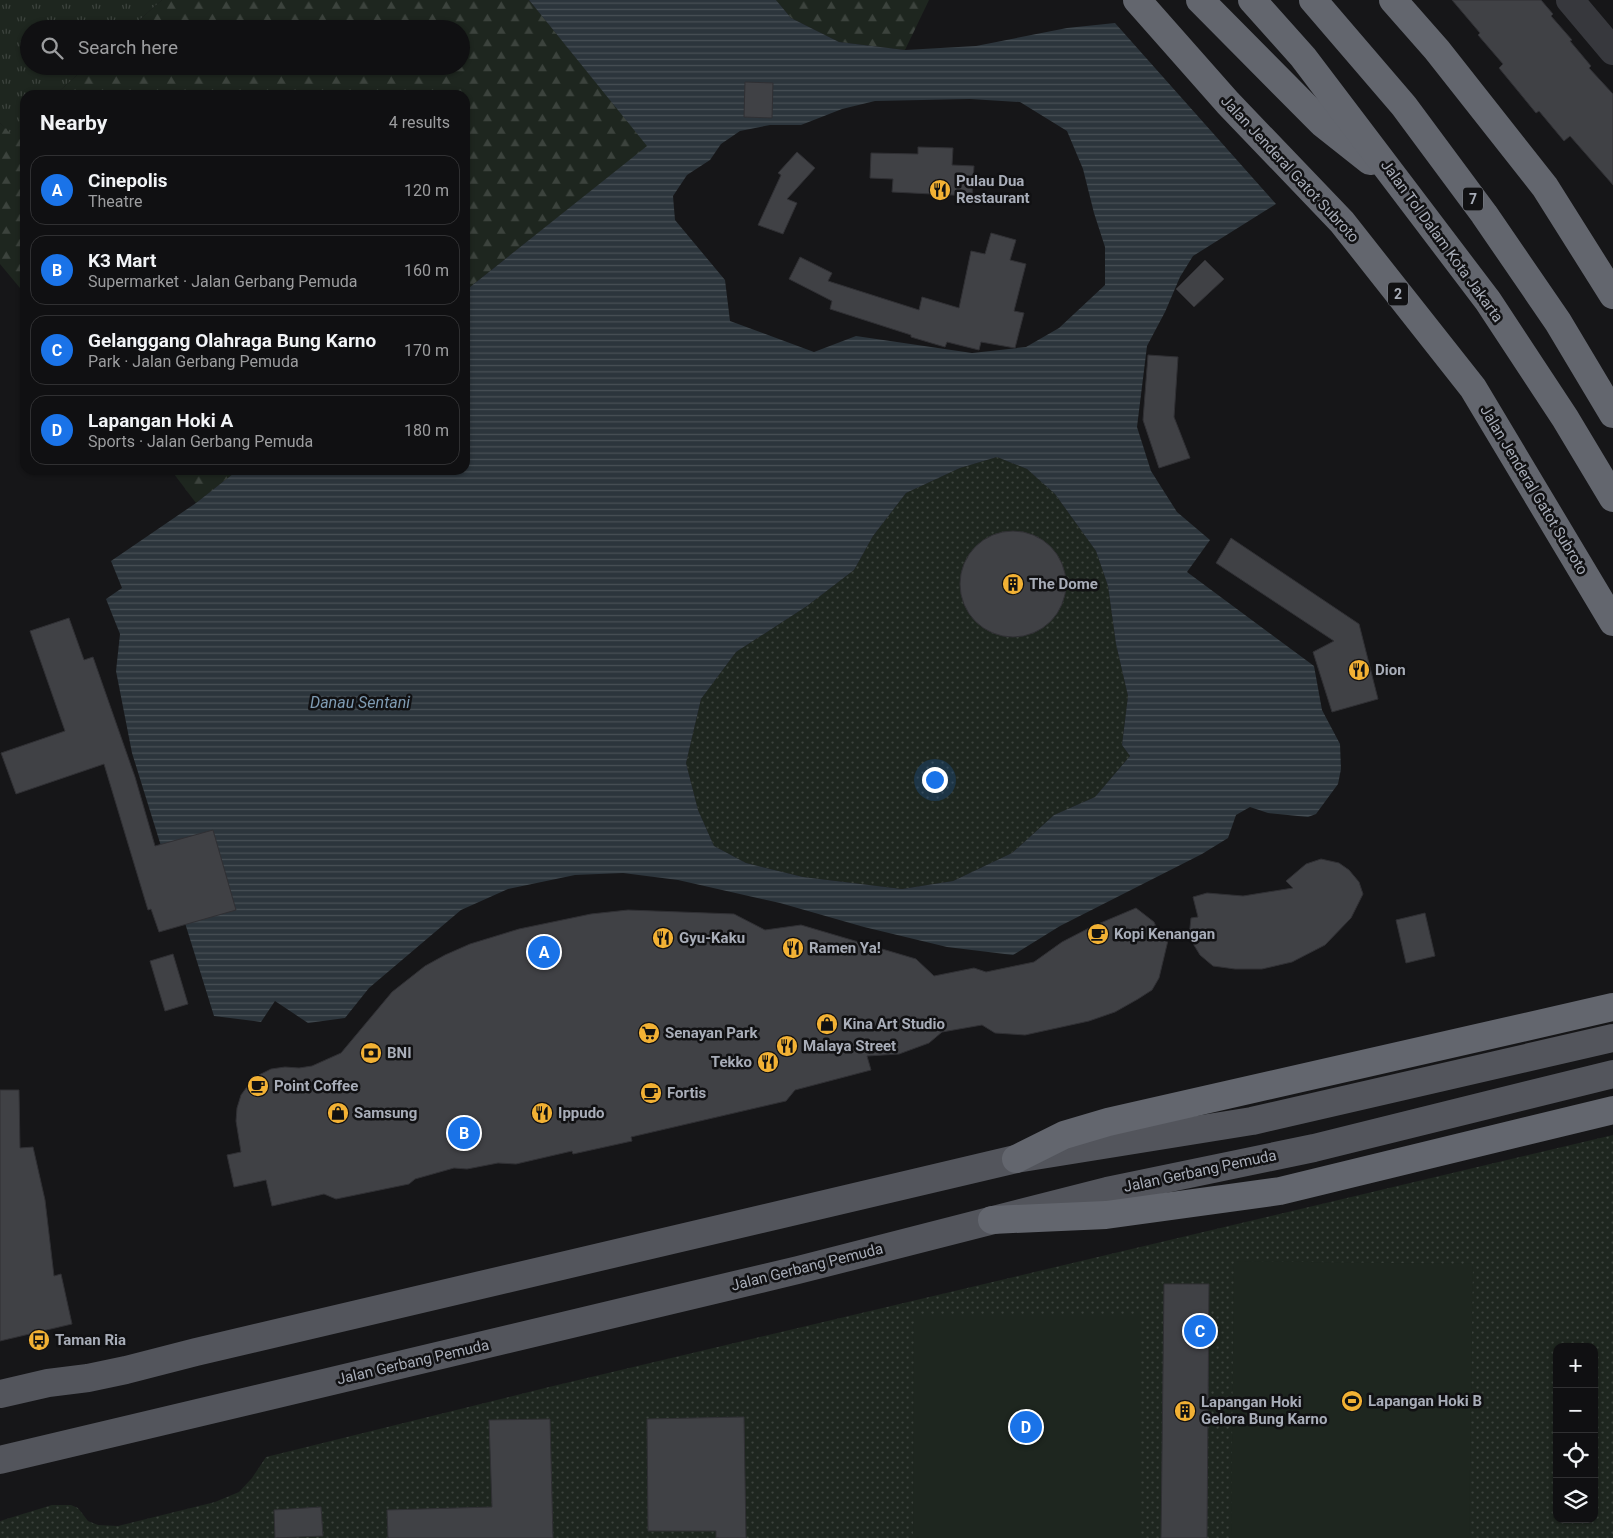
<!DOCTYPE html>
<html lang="en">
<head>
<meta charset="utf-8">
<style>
	body { margin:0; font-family:Roboto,sans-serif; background:#1e1e20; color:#f1f3f6 }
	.controls { position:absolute; right:15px; bottom:15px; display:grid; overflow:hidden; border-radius:10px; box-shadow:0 1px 4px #0004 }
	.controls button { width:45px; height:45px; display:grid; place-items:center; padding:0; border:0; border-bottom:1px solid #303032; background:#101012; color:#f1f3f6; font:25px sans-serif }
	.you { position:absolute; left:934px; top:779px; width:18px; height:18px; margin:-12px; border:4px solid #fff; border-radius:50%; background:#1a73e8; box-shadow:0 0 0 8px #1a73e833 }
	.badge { display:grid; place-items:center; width:32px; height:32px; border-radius:50%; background:#1a73e8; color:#fff; font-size:16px; font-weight:700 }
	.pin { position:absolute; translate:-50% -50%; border:2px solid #fff; box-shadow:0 1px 5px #0006 }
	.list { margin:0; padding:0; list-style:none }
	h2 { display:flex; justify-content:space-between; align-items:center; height:65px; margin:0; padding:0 20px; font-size:21px }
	h2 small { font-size:16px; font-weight:400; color:#9c9d9f }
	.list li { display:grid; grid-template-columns:32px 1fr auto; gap:15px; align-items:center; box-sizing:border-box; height:70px; margin:0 10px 10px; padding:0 10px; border:1px solid #303032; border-radius:15px }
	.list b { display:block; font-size:19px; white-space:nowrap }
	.list p { margin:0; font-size:16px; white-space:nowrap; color:#9c9d9f }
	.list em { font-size:16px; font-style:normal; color:#9c9d9f }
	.icon { flex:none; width:28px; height:28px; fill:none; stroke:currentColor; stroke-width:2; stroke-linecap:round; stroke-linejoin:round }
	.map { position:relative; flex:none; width:1613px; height:1538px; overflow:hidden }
	.search { position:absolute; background:#101012; box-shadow:0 1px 4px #0004; left:20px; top:20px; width:450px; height:55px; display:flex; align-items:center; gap:12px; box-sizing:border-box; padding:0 18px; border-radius:28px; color:#9c9d9f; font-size:19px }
	.panel { position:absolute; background:#101012; box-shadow:0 1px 4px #0004; left:20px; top:90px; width:450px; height:385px; border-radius:15px }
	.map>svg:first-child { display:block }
</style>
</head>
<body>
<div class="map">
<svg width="1613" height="1538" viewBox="0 0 1613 1538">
	<defs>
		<pattern id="grass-tufts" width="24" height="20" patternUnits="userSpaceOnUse" patternTransform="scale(1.25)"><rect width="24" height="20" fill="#1e261f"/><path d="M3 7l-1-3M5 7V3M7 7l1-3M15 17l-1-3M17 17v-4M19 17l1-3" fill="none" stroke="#3c433d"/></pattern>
		<pattern id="forest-firs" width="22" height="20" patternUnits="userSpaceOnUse" patternTransform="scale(1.25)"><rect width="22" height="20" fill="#1e261f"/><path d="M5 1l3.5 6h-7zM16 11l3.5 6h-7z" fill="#3c433d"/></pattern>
		<pattern id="park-dots" width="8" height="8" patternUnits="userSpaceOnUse" patternTransform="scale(1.25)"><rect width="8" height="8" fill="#1e261f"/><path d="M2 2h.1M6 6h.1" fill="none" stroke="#3c433d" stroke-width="1.8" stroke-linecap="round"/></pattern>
		<pattern id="water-rules" width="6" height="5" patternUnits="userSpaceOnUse" patternTransform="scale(1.25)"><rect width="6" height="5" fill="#2c353c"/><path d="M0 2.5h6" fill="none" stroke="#485056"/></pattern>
	</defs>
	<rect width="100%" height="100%" fill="#161618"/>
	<path fill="url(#grass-tufts)" d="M 0,0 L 162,0 L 129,29 L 29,29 L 29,66 L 87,66 L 55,95 L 25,95 L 25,122 L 11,135 L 0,123 Z"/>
	<g fill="url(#forest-firs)">
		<path d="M 162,0 L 529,0 L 648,146 L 465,291 L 465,95 L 55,95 L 87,66 L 461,66 L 461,29 L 129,29 Z"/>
		<path d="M 776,0 L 929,0 L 905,50 L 839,42 L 791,18 Z"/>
		<path d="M 25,122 L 25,294 L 0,264 L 0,123 L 11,134 Z"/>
		<path d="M 171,470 L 238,470 L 196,503 Z"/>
	</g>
	<g fill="url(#park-dots)" fill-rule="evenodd">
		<path d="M 997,457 L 1027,469 L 1055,494 L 1096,551 L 1108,586 L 1116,644 L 1128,696 L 1122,745 L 1130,756 L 1095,797 L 1054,815 L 1012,853 L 953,881 L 902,889 L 803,877 L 746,863 L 714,846 L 698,810 L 686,763 L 701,699 L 736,652 L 807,606 L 854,570 L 873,536 L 906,493 L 960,468 Z"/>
		<path d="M 1613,1135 L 1613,1538 L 0,1538 L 0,1521 L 52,1505 L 71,1505 L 78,1508 L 88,1521 L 98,1525 L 118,1526 L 215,1502 L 239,1492 L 252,1478 L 266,1457 L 549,1387 ZM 1557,1347 L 1594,1347 L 1594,1519 L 1557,1519 Z"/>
	</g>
	<g fill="#1e261f">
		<path d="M 1234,1261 L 1473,1264 L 1469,1538 L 1231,1538 Z"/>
		<path d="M 914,1316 L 1139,1316 L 1139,1538 L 913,1538 Z"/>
	</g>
	<path fill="url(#water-rules)" fill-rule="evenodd" d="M 529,0 L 776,0 L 791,18 L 839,42 L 905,50 L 976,46 L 1067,28 L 1115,23 L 1276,204 L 1193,256 L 1180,277 L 1165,312 L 1147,346 L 1137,427 L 1151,471 L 1177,512 L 1210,540 L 1187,572 L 1314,666 L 1322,710 L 1340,744 L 1341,769 L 1338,784 L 1316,814 L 1308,817 L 1268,813 L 1250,807 L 1236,815 L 1228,838 L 1202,854 L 1060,926 L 1013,955 L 947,947 L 864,927 L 780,903 L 678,880 L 623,873 L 575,875 L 508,889 L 461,910 L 369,988 L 345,1018 L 308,1023 L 275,1001 L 261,1022 L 214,1016 L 132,753 L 116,671 L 120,634 L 106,599 L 122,588 L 111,561 L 196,503 L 238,470 L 465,470 L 465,291 L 647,146 ZM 970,99 L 1020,102 L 1067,131 L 1083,169 L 1094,213 L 1105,247 L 1105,285 L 1059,328 L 1026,347 L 972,353 L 856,336 L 814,352 L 730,321 L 725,280 L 675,220 L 673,196 L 687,175 L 710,160 L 721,144 L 740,131 L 770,125 L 801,125 L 842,109 L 875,101 ZM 997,457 L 1027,469 L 1055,494 L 1096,551 L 1108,586 L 1116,644 L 1128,696 L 1122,745 L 1130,756 L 1095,797 L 1054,815 L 1012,853 L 953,881 L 902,889 L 803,877 L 746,863 L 714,846 L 698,810 L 686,763 L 701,699 L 736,652 L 807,606 L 854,570 L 873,536 L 906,493 L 960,468 Z"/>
	<g fill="#404145" stroke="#303034">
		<path d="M 1452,0 L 1541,0 L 1553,14 L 1551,16 L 1572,40 L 1570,41 L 1591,66 L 1589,68 L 1613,94 L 1613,185 L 1570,136 L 1564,141 L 1539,111 L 1536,113 L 1499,68 L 1503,64 L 1478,35 L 1480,33 Z"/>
		<path d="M 745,82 L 773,83 L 772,118 L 744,117 Z"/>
		<path d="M 918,147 L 953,148 L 952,165 L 974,166 L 972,196 L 892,192 L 893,179 L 870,178 L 871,153 L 918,154 Z"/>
		<path d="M 797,152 L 815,168 L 787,199 L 797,203 L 783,234 L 758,225 L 781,175 L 778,173 Z"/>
		<path d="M 991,233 L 1016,240 L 1010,260 L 1026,264 L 1014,311 L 1024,313 L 1015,348 L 981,342 L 979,350 L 947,342 L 945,347 L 911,337 L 911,335 L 830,309 L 832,301 L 789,279 L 800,257 L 832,273 L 828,281 L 919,310 L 922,297 L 959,308 L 971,251 L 985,254 Z"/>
		<path d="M 1205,260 L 1224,279 L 1194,307 L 1176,289 Z"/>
		<path d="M 1148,355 L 1178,357 L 1174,417 L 1190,458 L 1159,468 L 1143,420 Z"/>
		<circle cx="1013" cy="584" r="53"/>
		<path d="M 1231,538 L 1359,624 L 1378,699 L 1332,712 L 1313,652 L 1334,641 L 1216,563 Z"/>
		<path d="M 69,618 L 84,660 L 93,657 L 135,777 L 155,846 L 213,830 L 236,910 L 159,932 L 151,909 L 148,910 L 104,764 L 16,794 L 1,753 L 65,731 L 30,631 Z"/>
		<path d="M 1321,859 L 1339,863 L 1349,870 L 1359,882 L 1363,894 L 1351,918 L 1325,945 L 1292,962 L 1262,969 L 1235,969 L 1213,966 L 1200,955 L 1189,937 L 1191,918 L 1198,917 L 1193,897 L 1207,893 L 1243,896 L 1293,888 L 1286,881 L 1306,864 Z"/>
		<path d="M 1136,908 L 1154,922 L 1159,934 L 1170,932 L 1159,978 L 1152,990 L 1138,999 L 1115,1012 L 1089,1021 L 1025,1035 L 995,1033 L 982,1025 L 942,1032 L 929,1043 L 899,1054 L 867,1056 L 871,1070 L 795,1090 L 786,1101 L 631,1137 L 632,1141 L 573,1154 L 572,1151 L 516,1164 L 498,1163 L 467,1169 L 454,1168 L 415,1179 L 409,1184 L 336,1199 L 324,1194 L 272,1206 L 266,1180 L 234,1187 L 227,1155 L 241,1152 L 236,1121 L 237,1108 L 241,1095 L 249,1084 L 259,1075 L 271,1069 L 285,1067 L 299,1068 L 312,1066 L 341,1053 L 392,992 L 425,966 L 445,955 L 470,944 L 519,929 L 591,914 L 628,910 L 734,914 L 765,930 L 801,925 L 916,959 L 934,976 L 974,968 L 986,972 L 1034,962 L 1062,942 L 1091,927 Z"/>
		<path d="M 1425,913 L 1435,956 L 1406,963 L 1396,920 Z"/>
		<path d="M 173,954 L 188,1004 L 165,1011 L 150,961 Z"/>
		<path d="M 0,1090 L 19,1090 L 20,1148 L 33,1147 L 45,1200 L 54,1276 L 61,1274 L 72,1324 L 0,1341 Z"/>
		<path d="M 1164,1284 L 1209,1284 L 1207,1538 L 1161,1538 Z"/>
		<path d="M 744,1417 L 746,1538 L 716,1538 L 716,1531 L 648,1531 L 647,1419 Z"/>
		<path d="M 550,1419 L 553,1538 L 388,1538 L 387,1510 L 492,1507 L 489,1420 Z"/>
		<path d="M 321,1507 L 323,1536 L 275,1538 L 274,1510 Z"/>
	</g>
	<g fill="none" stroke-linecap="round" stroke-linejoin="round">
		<path stroke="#37383d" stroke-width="28" d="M 1570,0 L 1613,51"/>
		<g stroke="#53555c" stroke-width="28">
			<path d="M 0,1394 L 48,1383 L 88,1378 L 126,1370 L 196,1352 L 1016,1159 L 1252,1121 L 1613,1038"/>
			<path d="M 0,1460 L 798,1270 L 1107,1191 L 1314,1148 L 1613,1074"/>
		</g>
		<g stroke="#63666e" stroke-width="28">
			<path d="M 1137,0 L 1228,103 L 1342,222 L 1473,388 L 1613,622"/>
			<path d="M 1200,0 L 1322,123 L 1370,161"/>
			<path d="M 1252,0 L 1303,57 L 1488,301 L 1565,418 L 1613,498"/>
			<path d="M 1313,0 L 1404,106 L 1484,214 L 1558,322 L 1613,414"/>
			<path d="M 1393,0 L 1437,50 L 1545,187 L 1613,295"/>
			<path d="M 1016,1159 L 1064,1135 L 1108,1122 L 1613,1007"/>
			<path d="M 992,1220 L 1106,1215 L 1280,1191 L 1613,1110"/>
		</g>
	</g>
	<defs>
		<g id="restaurant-disc" transform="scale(1.125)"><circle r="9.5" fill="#f2b134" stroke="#111113"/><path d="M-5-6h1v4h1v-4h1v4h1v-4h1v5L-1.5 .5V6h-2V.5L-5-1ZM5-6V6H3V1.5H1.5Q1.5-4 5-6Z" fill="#111"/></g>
		<g id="building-disc" transform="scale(1.125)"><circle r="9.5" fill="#f2b134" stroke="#111113"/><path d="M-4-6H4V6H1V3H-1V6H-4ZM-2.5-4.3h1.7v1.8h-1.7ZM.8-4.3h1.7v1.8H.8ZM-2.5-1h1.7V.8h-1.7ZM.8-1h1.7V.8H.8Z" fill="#111"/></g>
		<g id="cafe-disc" transform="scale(1.125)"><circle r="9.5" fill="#f2b134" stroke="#111113"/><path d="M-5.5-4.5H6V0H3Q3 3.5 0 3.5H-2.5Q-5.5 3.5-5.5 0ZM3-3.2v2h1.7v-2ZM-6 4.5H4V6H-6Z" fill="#111"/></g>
		<g id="shop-disc" transform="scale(1.125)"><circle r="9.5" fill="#f2b134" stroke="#111113"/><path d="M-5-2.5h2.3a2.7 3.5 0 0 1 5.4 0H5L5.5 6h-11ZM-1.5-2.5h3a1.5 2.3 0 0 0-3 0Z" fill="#111"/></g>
		<g id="supermarket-disc" transform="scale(1.125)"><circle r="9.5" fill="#f2b134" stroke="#111113"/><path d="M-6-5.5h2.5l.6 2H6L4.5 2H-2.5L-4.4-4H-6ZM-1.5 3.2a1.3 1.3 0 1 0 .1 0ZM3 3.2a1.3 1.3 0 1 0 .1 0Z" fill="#111"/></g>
		<g id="bank-disc" transform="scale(1.125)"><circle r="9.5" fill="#f2b134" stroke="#111113"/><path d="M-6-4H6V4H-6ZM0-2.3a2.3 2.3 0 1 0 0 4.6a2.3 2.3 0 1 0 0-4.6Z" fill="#111"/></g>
		<g id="bus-disc" transform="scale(1.125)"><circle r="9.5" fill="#f2b134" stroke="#111113"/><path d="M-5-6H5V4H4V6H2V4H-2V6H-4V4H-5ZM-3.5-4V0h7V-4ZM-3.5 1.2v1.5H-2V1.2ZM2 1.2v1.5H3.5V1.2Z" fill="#111"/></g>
		<g id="stadium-disc" transform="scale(1.125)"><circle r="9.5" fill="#f2b134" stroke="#111113"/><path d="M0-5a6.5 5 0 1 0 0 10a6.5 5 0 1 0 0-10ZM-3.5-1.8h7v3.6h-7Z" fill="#111"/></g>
	</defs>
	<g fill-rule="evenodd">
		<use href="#restaurant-disc" x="940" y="190"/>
		<use href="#building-disc" x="1013" y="584"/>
		<use href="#restaurant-disc" x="1359" y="670"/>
		<use href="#cafe-disc" x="1098" y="934"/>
		<use href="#restaurant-disc" x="663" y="938"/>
		<use href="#restaurant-disc" x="793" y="948"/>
		<use href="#shop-disc" x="827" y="1024"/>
		<use href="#supermarket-disc" x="649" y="1033"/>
		<use href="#restaurant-disc" x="787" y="1046"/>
		<use href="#bank-disc" x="371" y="1053"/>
		<use href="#restaurant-disc" x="768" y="1062"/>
		<use href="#cafe-disc" x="258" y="1086"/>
		<use href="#cafe-disc" x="651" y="1093"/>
		<use href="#shop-disc" x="338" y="1113"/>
		<use href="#restaurant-disc" x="542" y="1113"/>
		<use href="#bus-disc" x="39" y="1340"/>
		<use href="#stadium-disc" x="1352" y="1401"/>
		<use href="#building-disc" x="1185" y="1411"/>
	</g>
	<g text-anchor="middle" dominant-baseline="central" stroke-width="5" stroke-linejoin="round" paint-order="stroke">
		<g fill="#111113" stroke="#7b7e86" stroke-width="1">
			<rect x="1463" y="187.5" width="20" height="23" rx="4"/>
			<rect x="1388" y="282.5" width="20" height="23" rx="4"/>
		</g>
		<g font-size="14" font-weight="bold" fill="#a8adb8">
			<text x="1473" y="199">7</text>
			<text x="1398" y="294">2</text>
		</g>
		<g font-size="15" fill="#a8adb8" stroke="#111113">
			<text transform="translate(1290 169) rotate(47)">Jalan Jenderal Gatot Subroto</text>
			<text transform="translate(1442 241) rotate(54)">Jalan Tol Dalam Kota Jakarta</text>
			<text transform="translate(1534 490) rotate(59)">Jalan Jenderal Gatot Subroto</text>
			<text transform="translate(1200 1171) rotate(-12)">Jalan Gerbang Pemuda</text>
			<text transform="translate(807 1267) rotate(-14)">Jalan Gerbang Pemuda</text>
			<text transform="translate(413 1362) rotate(-13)">Jalan Gerbang Pemuda</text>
		</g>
		<g font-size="15" font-weight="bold" fill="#a8adb8" stroke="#111113" text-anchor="start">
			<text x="956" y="181">Pulau Dua<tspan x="956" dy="17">Restaurant</tspan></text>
			<text x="1029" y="584">The Dome</text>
			<text x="1375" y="670">Dion</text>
			<text x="1114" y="934">Kopi Kenangan</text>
			<text x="679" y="938">Gyu-Kaku</text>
			<text x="809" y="948">Ramen Ya!</text>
			<text x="843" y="1024">Kina Art Studio</text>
			<text x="665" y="1033">Senayan Park</text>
			<text x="803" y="1046">Malaya Street</text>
			<text x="387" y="1053">BNI</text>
			<text x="752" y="1062" text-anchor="end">Tekko</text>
			<text x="274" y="1086">Point Coffee</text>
			<text x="667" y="1093">Fortis</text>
			<text x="354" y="1113">Samsung</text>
			<text x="558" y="1113">Ippudo</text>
			<text x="55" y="1340">Taman Ria</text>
			<text x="1368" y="1401">Lapangan Hoki B</text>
			<text x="1201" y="1402">Lapangan Hoki<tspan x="1201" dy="17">Gelora Bung Karno</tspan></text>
		</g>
		<g font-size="16" font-style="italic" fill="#7f9bb3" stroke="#111113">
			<text x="360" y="702">Danau Sentani</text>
		</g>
	</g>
</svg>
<div class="controls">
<button>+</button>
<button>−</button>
<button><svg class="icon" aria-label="locate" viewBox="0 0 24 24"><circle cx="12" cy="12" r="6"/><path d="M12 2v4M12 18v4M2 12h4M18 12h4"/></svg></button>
<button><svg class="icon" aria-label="layers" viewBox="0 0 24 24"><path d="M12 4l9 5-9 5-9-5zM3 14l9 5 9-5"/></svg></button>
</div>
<div class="you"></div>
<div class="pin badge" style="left:544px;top:952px">A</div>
<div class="pin badge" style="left:464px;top:1133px">B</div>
<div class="pin badge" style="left:1200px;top:1331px">C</div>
<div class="pin badge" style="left:1026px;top:1427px">D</div>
<div class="search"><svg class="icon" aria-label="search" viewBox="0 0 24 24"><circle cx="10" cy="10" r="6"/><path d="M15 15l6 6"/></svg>Search here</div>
<section class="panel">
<h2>Nearby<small>4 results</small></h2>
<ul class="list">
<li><span class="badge">A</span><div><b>Cinepolis</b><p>Theatre</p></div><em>120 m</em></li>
<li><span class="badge">B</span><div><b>K3 Mart</b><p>Supermarket · Jalan Gerbang Pemuda</p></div><em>160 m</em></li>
<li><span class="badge">C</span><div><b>Gelanggang Olahraga Bung Karno</b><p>Park · Jalan Gerbang Pemuda</p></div><em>170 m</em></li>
<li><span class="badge">D</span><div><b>Lapangan Hoki A</b><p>Sports · Jalan Gerbang Pemuda</p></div><em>180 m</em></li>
</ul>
</section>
</div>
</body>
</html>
